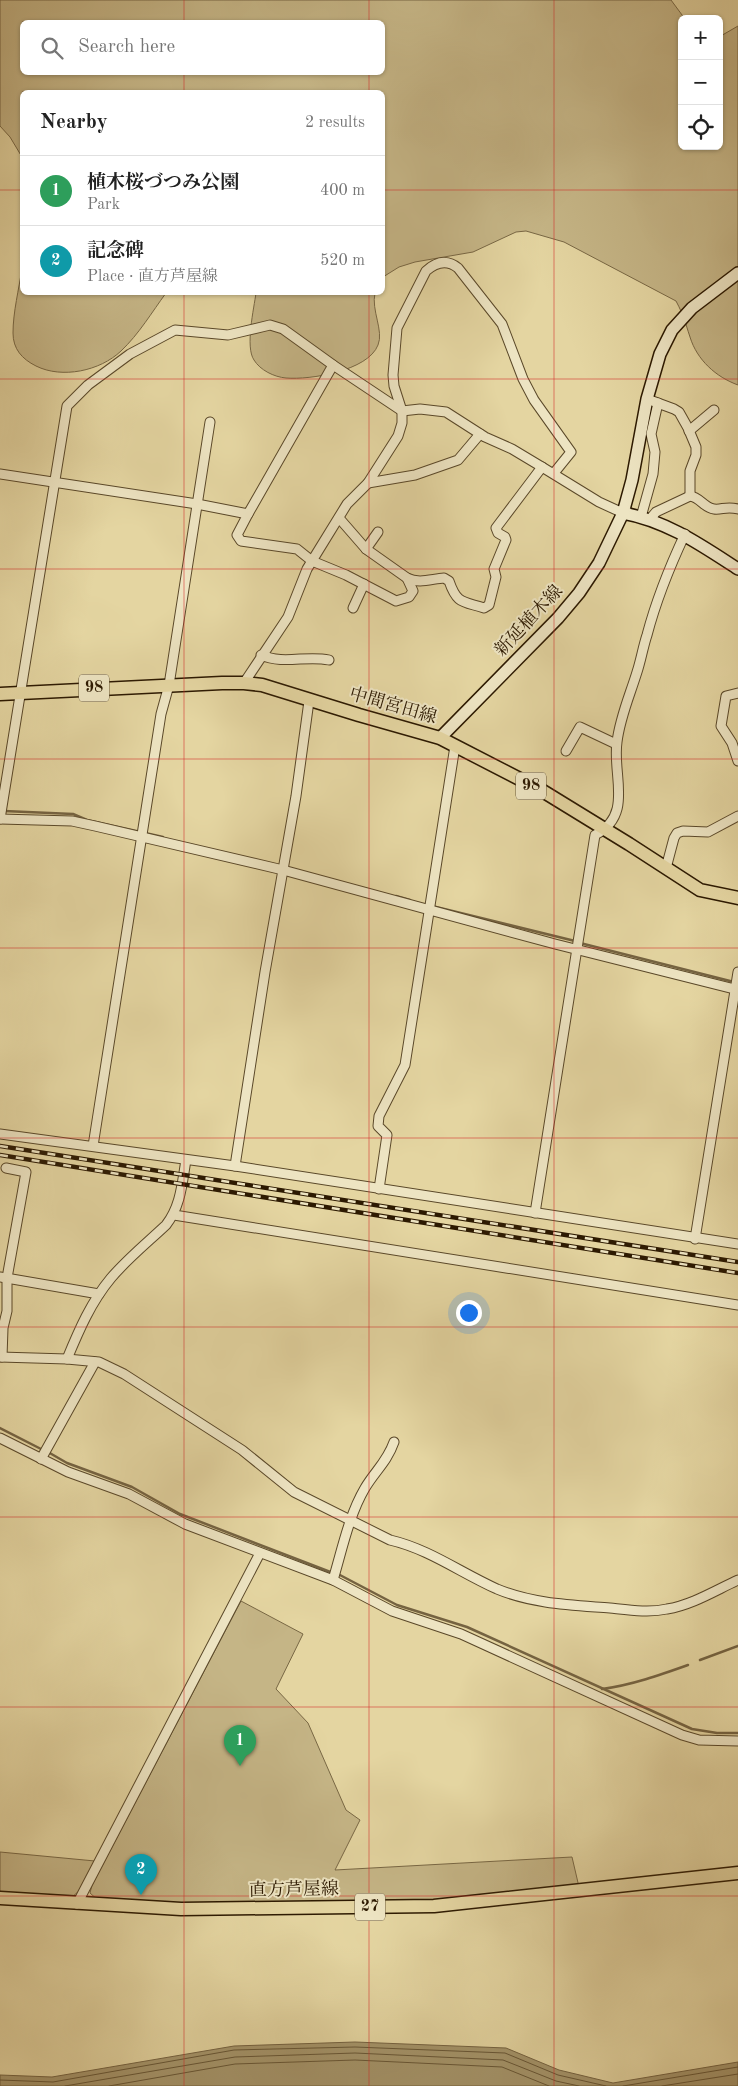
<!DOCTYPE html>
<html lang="en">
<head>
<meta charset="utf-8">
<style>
	body { margin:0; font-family:"Old Standard TT","Noto Serif JP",serif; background:#f6f6f6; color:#222 }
	.controls { position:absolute; right:15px; top:15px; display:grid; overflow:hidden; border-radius:8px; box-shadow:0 1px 4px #0004 }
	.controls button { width:45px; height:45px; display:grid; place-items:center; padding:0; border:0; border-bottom:1px solid #e0e0e0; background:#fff; color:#222; font:25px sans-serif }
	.you { position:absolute; left:468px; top:1312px; width:18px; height:18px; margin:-12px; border:4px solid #fff; border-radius:50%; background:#1a73e8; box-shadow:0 0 0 8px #1a73e833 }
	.badge { display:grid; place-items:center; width:32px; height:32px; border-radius:50%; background:#111827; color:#fff; font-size:16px; font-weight:700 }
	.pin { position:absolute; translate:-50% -41px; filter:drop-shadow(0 1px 2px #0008) }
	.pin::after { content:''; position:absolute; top:26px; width:18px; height:15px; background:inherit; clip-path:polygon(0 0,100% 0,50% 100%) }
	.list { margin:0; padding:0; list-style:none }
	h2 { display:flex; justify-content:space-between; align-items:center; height:65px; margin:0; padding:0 20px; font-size:21px }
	h2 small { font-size:16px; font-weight:400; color:#767676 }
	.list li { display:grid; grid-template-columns:32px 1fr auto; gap:15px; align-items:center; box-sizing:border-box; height:70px; padding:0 20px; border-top:1px solid #e0e0e0 }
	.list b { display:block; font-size:19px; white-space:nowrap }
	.list p { margin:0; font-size:16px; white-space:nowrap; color:#767676 }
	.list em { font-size:16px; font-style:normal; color:#767676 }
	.icon { flex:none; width:28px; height:28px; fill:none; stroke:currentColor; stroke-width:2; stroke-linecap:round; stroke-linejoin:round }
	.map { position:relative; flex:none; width:738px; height:2086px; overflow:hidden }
	.search { position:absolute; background:#fff; box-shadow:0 1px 4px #0004; left:20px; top:20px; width:365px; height:55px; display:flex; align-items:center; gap:12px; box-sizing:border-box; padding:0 18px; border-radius:8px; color:#767676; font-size:19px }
	.panel { position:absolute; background:#fff; box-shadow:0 1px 4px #0004; left:20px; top:90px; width:365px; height:205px; border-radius:8px }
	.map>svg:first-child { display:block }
</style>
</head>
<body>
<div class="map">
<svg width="738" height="2086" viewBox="0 0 738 2086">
	<rect width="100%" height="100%" fill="#e4d5a1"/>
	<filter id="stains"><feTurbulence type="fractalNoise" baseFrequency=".004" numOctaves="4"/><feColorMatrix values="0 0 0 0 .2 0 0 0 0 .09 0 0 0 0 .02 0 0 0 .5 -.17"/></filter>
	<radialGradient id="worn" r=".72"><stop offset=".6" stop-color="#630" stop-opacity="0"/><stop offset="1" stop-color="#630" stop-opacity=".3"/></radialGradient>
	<g fill="#c5b586" stroke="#786744" fill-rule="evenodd">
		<path d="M 0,0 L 671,0 L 685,19 L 682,19 L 682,146 L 719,146 L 719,37 L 738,26 L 738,385 C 716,377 697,360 690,337 C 685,322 684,316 676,301 L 564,242 L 526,231 L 516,232 L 473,252 L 415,262 L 399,267 L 383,277 L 382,92 L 22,92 L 22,157 L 10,137 L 0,126 ZM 22,22 L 382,22 L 382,72 L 22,72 Z"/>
		<path d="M 22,268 L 22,292 L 166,293 C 152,312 139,334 121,351 C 100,371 62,379 36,366 C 22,359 13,349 13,333 C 13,312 19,289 22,268 Z"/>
		<path d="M 256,293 L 375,293 C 371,310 384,331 378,345 C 368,371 310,380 286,378 C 274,377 260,370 254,360 C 245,347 254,308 256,293 Z"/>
		<path d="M 241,1601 L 303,1634 L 276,1689 L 308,1723 L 346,1810 L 360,1820 L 335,1870 L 572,1857 L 579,1887 L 439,1901 L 222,1905 L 99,1901 L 90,1893 L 92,1885 Z"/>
		<path d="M 0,1852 L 95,1861 L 79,1891 L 72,1897 L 0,1893 Z"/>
	</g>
	<path fill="#a5956b" stroke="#756341" d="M 355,2042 L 506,2048 L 559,2070 L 613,2083 L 738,2062 L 738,2086 L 0,2086 L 0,2075 L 52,2077 L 234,2046 Z"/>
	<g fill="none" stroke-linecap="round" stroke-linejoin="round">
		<g stroke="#685736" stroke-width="1">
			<path d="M 0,2080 L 53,2082 L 234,2050 L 355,2047 L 505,2053 L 558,2075 L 606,2086"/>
			<path d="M 65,2086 L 235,2057 L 355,2053 L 503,2060 L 556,2081 L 579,2086"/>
			<path d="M 109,2086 L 235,2064 L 355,2060 L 502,2067 L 549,2086"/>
			<path d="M 623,2086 L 738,2067"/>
			<path d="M 662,2086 L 738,2074"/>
		</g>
		<g stroke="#756341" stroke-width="2.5">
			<path d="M 4,811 L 73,814 L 87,820 L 163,837"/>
			<path d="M 396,896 L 410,900"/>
			<path d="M 432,906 L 575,941"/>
			<path d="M 580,943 L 734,982"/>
			<path d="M 0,1428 L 43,1450"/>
			<path d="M 48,1452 L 67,1463 L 132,1487 L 180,1514 L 333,1573"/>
			<path d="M 338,1574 L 397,1605 L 467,1627 L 692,1729 L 717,1733 L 738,1733"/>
			<path d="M 700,1660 L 738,1646"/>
			<path d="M 602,1689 C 632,1685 660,1675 688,1665"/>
		</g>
		<g stroke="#5a4829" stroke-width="11">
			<g id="street">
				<path d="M 647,399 L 674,409 L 679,412 L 688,428 L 696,447 L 696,455 L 690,471 L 690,496"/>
				<path d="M 689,431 L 714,410"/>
				<path d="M 0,474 L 197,504 L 248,514 L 333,365"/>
				<path d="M 368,483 L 415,475 L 458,460 L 480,434"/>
				<path d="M 248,514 L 237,535 L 241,541 L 297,549 L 312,561 L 346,575 L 396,601 L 409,597 L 413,591 L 407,578"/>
				<path d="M 641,517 L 653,474 L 655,452 L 651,434 L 658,403"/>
				<path d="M 339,518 L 366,549 L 407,578 C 419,584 431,579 444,578 L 449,581 C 457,604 462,601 484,608 L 489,605 L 496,577 L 494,569 L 506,540 L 505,537 L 498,533 L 496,528 L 542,467"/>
				<path d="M 650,519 L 656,512 L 690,496 C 700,497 704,508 714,509 C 722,510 726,506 738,509"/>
				<path d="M 366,549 L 378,532"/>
				<path d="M 353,608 L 364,584"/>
				<path d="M 261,655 C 284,665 306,655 329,660"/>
				<path d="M 244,683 L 288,617 L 307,569 L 347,504 L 368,483 L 398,436 L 402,423 L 402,411 L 394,386 L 393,375 L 397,328 L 426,271 C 436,262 447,259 458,268 L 502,324 L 523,379 L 534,400 L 571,452 L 554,473"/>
				<path d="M 738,693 L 726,696 L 721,726 L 732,743 L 738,761"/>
				<path d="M 566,751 L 580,727 L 616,744"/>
				<path d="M 0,819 L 67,406 L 88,385 L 130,354 L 175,330 L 228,335 L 270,325 L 283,329 L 333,365 L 402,411 L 420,409 L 446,412 L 485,437 L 512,449 L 542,467 L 599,502 L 623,513"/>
				<path d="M 0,819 L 72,821 L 95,826 L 283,870 L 555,944 L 738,990"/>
				<path d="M 666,868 L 674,838 L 677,833 L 683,831 L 708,832 L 738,816"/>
				<path d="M 0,1134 L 235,1166 L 738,1244"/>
				<path d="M 93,1146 L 161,714 L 169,685 L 210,422"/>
				<path d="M 235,1166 L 265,972 L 296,796 L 309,701"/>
				<path d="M 379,1189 L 387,1135 L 378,1126 L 379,1116 L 405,1065 L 455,746"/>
				<path d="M 535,1213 L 595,835 C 634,815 612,775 617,742 C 620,717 630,695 637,672 C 641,660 643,647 647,635 C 656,601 670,566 685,534"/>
				<path d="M 174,1215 L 738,1305"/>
				<path d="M 695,1239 L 738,972"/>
				<path d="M 0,1277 L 99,1294"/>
				<path d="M 0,1357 L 67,1359 L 99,1362 L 124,1374 L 242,1450 L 294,1492 L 390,1540 C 429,1549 461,1573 497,1589 C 533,1604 572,1605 610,1608 C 629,1610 649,1613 667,1609 C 692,1605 716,1590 738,1580"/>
				<path d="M 2,1357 L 3,1328 L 7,1311 L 7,1278 L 26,1172 L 6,1168"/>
				<path d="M 67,1359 C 79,1330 91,1302 111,1278 C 127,1259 148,1242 166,1225 C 181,1206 182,1183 186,1160"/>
				<path d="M 0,1438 L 68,1472 L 129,1494 L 185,1524 L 333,1580 L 392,1611 L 461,1634 L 682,1735 L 699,1740 L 738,1741"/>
				<path d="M 41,1459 L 95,1362"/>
				<path d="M 333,1580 C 342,1550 349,1515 365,1488 C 375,1471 387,1462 394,1442"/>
				<path d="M 77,1904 L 260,1553"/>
			</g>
		</g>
		<g stroke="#2c1901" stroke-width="14">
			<g id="secondary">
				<path d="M 623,513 C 667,521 701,545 738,569"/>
				<path d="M 440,738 L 558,618 L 579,593 L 599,563 L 623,513 L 632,480 L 647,399 L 660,354 L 672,330 L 692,308 L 738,273"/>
			</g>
		</g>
		<g stroke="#2c1901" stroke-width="15">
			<g id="primary">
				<path d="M 0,694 L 222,683 L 244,683 L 262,685 L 359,715 L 440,738 L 541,790 L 629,844 L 700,890 L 738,898"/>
				<path d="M 0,1898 L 181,1909 L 434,1906 L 738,1873"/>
			</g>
		</g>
		<use href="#street" stroke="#ede4c2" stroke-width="9"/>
		<use href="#secondary" stroke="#ede4c2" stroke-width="11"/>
		<use href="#primary" stroke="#e4d5a1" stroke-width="12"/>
		<g stroke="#2c1901" stroke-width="4.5">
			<g id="rail">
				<path d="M 0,1146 L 738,1262"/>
				<path d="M 0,1155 L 738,1273"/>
			</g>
		</g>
		<use href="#rail" stroke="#ede4c2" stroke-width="2.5" stroke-dasharray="8" stroke-linecap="butt"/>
	</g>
	<path fill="none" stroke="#d62828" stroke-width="1" stroke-opacity="0.55" d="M 184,0 L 184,22M 369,0 L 369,22M 554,0 L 554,2086M 184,72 L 184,92M 369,72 L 369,92M 0,190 L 22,190M 382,190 L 738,190M 184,292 L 184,2086M 369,292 L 369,2086M 0,379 L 738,379M 0,569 L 738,569M 0,759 L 738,759M 0,948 L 738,948M 0,1138 L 738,1138M 0,1327 L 738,1327M 0,1517 L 738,1517M 0,1707 L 738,1707M 0,1896 L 738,1896"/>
	<g text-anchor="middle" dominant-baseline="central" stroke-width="4" stroke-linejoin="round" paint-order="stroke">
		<g fill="#ede4c2" stroke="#66563b" stroke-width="1">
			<rect x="79" y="674.5" width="30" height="27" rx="4"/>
			<rect x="516" y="772.5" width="30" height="27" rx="4"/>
			<rect x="355" y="1893.5" width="30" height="27" rx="4"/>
		</g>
		<g font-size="16" font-weight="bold" fill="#2c1901">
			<text x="94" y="688">98</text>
			<text x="531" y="786">98</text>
			<text x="370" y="1907">27</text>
		</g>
		<g font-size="18" fill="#2c1901" stroke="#ede4c2">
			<text transform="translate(529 621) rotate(-47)">新延植木線</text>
			<text transform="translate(393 706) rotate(16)">中間宮田線</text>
			<text transform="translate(294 1890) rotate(-1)">直方芦屋線</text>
		</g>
	</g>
	<rect width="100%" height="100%" filter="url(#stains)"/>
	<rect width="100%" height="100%" fill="url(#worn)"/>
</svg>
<div class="controls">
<button>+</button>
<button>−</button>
<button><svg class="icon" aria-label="locate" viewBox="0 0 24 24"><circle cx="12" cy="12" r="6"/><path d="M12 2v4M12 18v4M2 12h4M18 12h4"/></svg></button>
</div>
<div class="you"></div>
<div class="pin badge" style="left:240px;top:1766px;background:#2e9e5b">1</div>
<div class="pin badge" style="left:141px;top:1895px;background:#0f9aa8">2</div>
<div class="search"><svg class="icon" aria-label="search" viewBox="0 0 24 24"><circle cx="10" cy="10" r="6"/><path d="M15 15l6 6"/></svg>Search here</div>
<section class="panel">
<h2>Nearby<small>2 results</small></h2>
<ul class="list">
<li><span class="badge" style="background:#2e9e5b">1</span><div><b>植木桜づつみ公園</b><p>Park</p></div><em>400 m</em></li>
<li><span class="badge" style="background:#0f9aa8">2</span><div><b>記念碑</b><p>Place · 直方芦屋線</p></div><em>520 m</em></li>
</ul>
</section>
</div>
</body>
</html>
